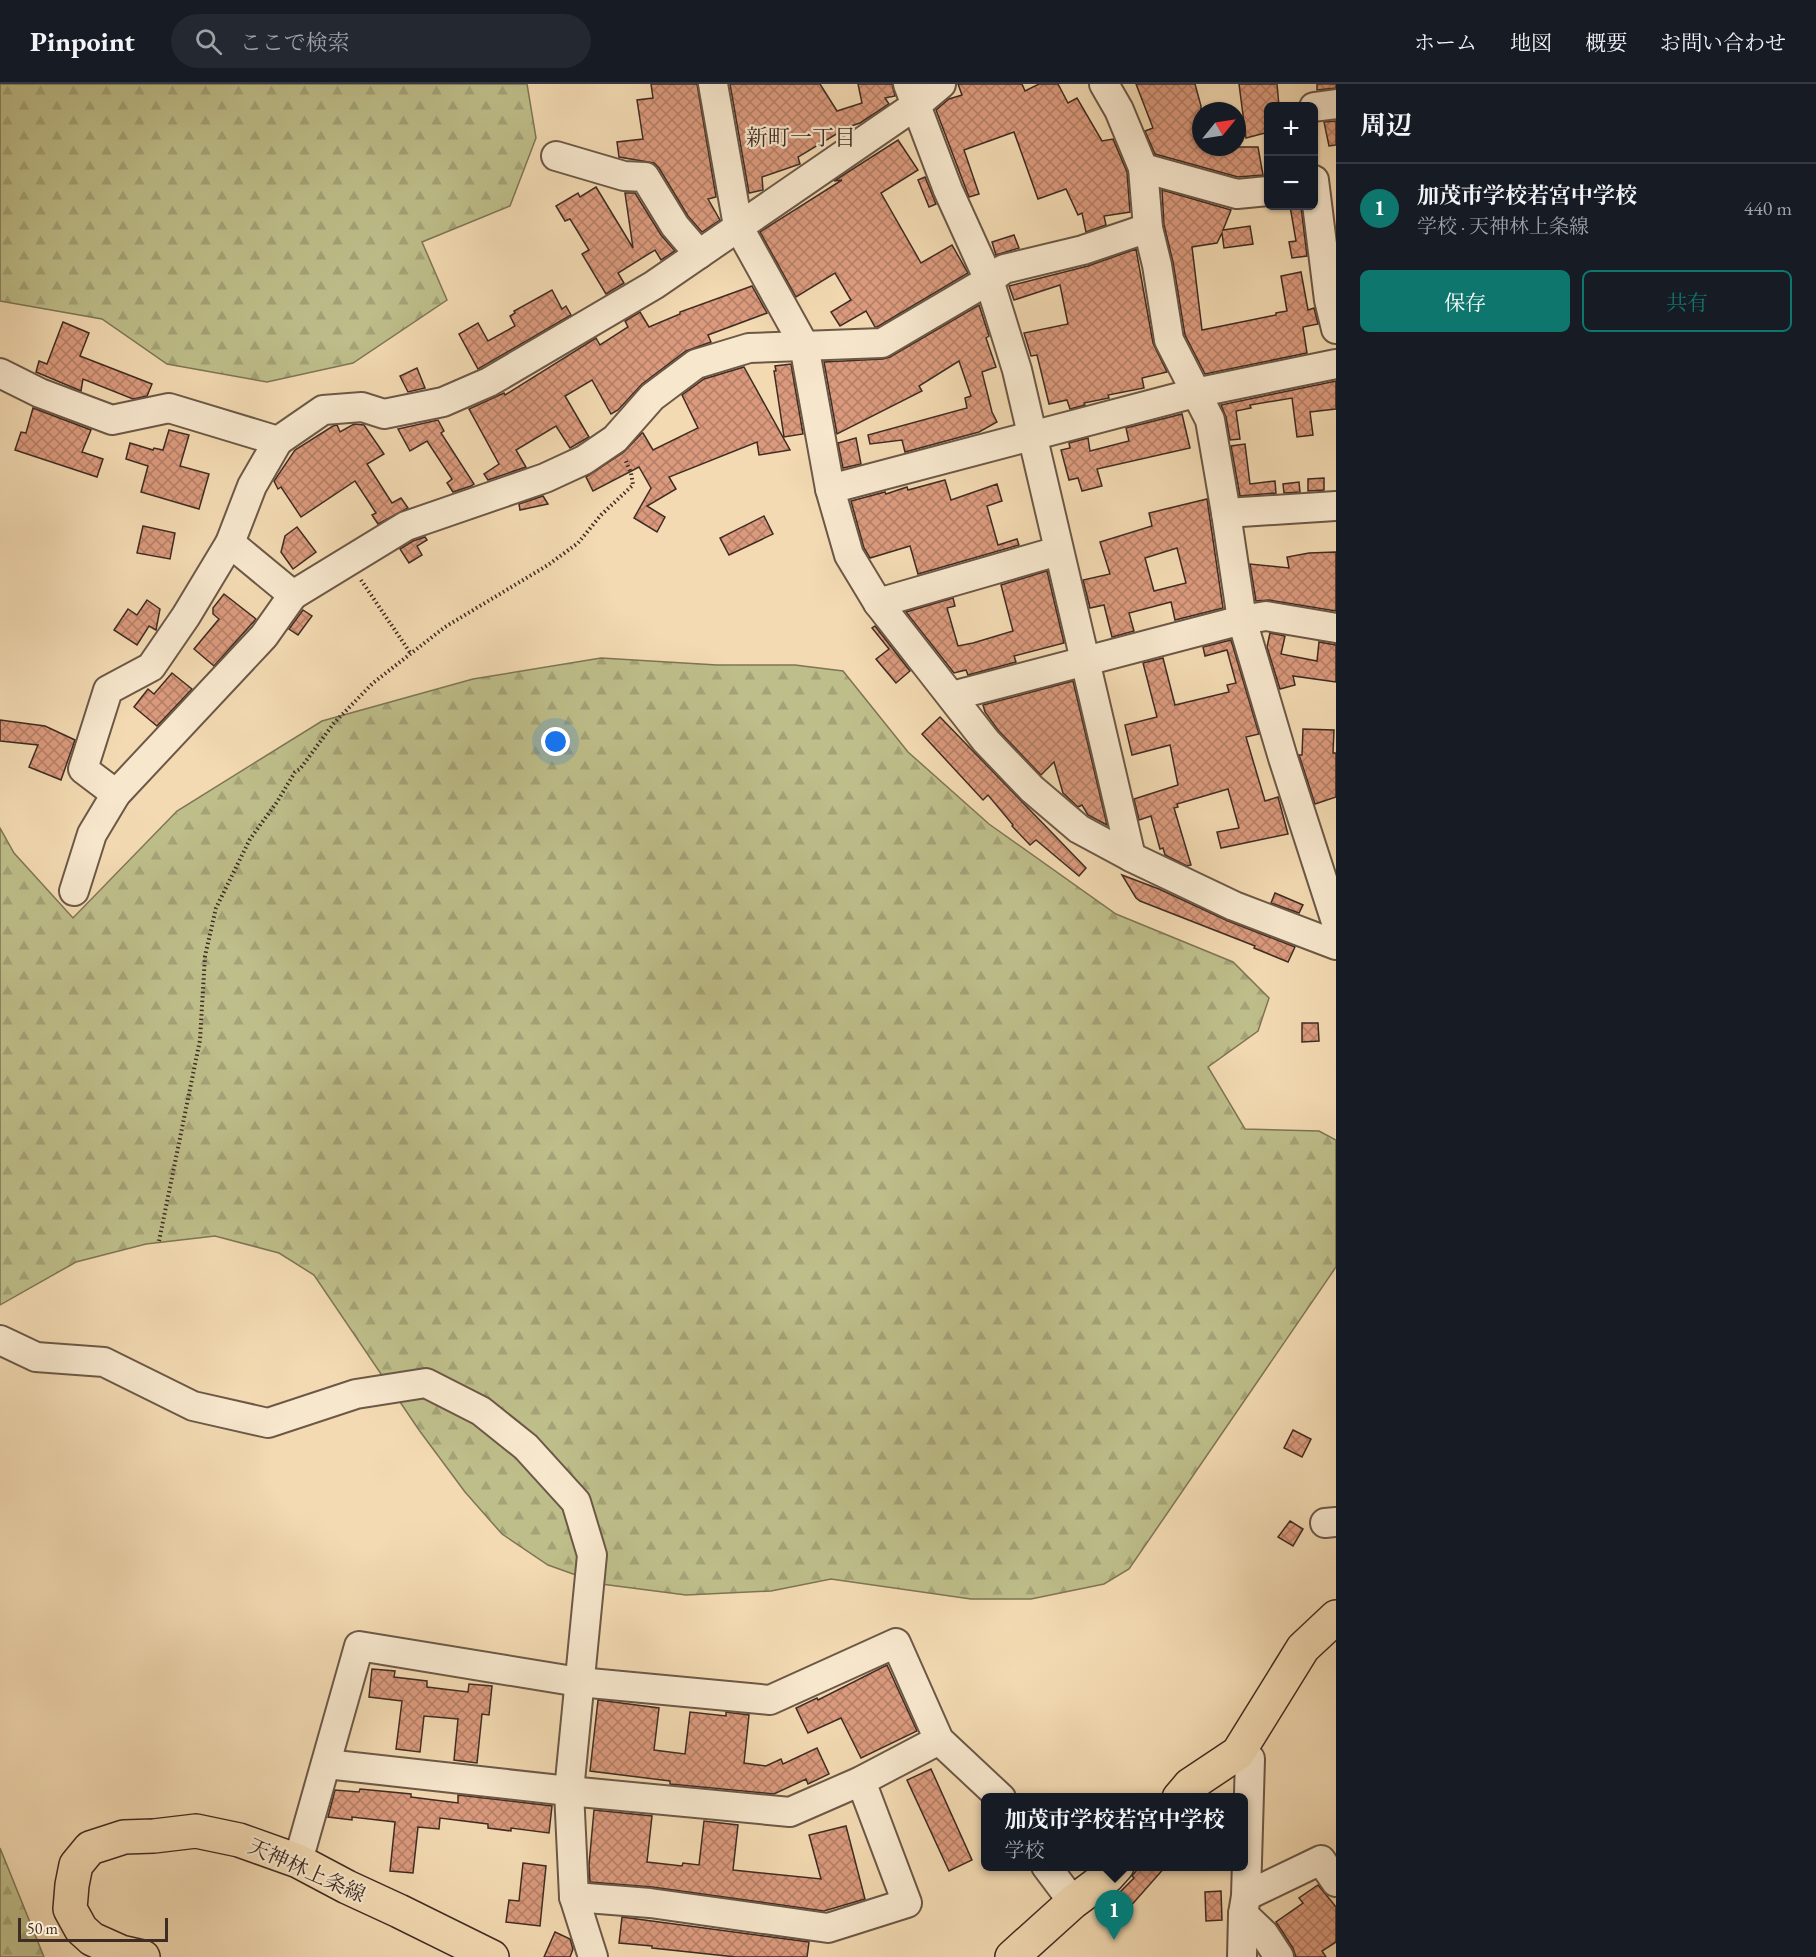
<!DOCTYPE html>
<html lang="ja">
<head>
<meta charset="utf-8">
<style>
	body { margin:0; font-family:"EB Garamond","Noto Serif JP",serif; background:#242831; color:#f1f3f6 }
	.controls { position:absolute; right:18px; top:18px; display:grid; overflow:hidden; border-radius:9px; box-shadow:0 2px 4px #0004 }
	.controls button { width:54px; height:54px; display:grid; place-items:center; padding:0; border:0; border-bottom:2px solid #363941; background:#171b24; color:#f1f3f6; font:30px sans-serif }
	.compass { position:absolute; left:1192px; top:18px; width:54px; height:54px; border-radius:50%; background:#171b24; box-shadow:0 2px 4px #0004; rotate:60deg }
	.scale { position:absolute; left:18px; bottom:15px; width:150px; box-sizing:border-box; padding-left:6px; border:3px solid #3f2c23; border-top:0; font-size:16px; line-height:21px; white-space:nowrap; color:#3f2c23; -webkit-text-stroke:4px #f7e7cd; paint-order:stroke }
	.you { position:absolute; left:556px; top:658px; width:21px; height:21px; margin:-15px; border:4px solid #fff; border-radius:50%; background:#1a73e8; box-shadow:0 0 0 9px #1a73e833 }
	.badge { display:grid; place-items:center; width:39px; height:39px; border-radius:50%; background:#0f766e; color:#fff; font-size:20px; font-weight:700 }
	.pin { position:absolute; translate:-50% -50px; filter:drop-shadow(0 2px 3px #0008) }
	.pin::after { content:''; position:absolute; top:32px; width:21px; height:18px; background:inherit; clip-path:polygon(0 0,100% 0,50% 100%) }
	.popup { position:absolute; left:981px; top:1709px; width:267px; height:78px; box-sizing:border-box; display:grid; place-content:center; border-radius:9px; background:#171b24; filter:drop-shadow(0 2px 4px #0005); font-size:20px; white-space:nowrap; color:#9ea1a6 }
	.popup b { font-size:22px; color:#f1f3f6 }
	.popup::after { content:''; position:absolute; left:50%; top:100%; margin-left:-12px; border:12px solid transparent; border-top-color:#171b24 }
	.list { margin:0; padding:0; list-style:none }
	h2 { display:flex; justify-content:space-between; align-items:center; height:78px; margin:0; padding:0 24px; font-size:26px }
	h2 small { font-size:20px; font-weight:400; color:#9ea1a6 }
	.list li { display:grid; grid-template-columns:39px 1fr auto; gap:18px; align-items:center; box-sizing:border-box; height:90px; padding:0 24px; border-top:2px solid #363941 }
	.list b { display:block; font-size:22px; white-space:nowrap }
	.list p { margin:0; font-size:20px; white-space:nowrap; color:#9ea1a6 }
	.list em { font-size:20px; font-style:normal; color:#9ea1a6 }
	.actions { display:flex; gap:12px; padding:18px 24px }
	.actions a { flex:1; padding:14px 0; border:2px solid #0f766e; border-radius:9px; text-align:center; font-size:21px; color:#0f766e }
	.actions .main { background:#0f766e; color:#fff }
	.icon { flex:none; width:33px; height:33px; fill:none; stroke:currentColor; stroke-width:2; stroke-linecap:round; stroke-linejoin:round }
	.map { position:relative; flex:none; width:1336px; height:1873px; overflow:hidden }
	header { display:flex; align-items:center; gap:36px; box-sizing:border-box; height:84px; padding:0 30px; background:#171b24; border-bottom:2px solid #363941 }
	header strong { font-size:28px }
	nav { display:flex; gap:33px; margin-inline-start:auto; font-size:21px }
	.search { width:420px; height:54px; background:#242831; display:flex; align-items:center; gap:15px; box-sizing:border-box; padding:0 21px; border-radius:33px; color:#9ea1a6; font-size:22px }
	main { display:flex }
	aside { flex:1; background:#171b24 }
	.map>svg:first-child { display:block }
</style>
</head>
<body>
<header>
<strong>Pinpoint</strong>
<div class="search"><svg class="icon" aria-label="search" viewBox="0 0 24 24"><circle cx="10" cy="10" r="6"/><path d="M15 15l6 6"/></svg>ここで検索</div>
<nav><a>ホーム</a><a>地図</a><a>概要</a><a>お問い合わせ</a></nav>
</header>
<main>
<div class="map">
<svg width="1336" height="1873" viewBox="0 0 1336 1873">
	<defs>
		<pattern id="forest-firs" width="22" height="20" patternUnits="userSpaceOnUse" patternTransform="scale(1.5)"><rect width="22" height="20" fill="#bebe8a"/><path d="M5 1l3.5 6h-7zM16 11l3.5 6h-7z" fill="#a4a377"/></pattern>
		<pattern id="building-cross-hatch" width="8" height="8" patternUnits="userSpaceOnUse" patternTransform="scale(1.5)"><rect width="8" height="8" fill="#db9a7d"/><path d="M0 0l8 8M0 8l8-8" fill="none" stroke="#b37e66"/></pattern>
	</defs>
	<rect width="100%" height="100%" fill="#f3dab2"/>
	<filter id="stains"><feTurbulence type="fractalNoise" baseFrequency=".00333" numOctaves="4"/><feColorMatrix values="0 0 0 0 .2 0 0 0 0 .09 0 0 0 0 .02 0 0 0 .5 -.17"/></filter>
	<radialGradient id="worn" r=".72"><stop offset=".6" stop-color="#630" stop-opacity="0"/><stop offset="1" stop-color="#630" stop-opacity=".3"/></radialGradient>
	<g fill="url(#forest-firs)" stroke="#7e7556" stroke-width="1.5">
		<path d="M 0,0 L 527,0 L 536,54 L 510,122 L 422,158 L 447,216 L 353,279 L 267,298 L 167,280 L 102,235 L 0,217 Z"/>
		<path d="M 601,574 L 717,581 L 795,581 L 843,587 L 908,668 L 989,740 L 1116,830 L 1233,878 L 1269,914 L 1258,947 L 1208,983 L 1245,1045 L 1319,1047 L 1336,1056 L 1336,1183 L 1129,1485 L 1104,1500 L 1031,1515 L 971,1515 L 831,1495 L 771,1507 L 686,1511 L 601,1500 L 548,1481 L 502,1450 L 465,1408 L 419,1346 L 314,1191 L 279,1169 L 215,1152 L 146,1160 L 76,1178 L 0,1221 L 0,744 L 14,769 L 73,834 L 177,727 L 322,637 L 473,595 Z"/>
		<path d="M 0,1764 L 44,1873 L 0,1873 Z"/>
	</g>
	<g fill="url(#building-cross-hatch)" stroke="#3f2c23" stroke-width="1.5" fill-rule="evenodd">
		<path d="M 651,0 L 697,0 L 716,113 L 708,115 L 720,136 L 702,148 L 688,132 L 659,84 L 654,79 L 619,73 L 617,58 L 643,55 L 637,16 L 653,14 Z"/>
		<path d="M 730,0 L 820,0 L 837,27 L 862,19 L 858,0 L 892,0 L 895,12 L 885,14 L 889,20 L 860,39 L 848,43 L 798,73 L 800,80 L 762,93 L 763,106 L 749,109 Z"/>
		<path d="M 958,0 L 1022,0 L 1025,7 L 1039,0 L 1058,0 L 1068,19 L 1077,14 L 1102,57 L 1113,55 L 1127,88 L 1130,128 L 1104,132 L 1106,141 L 1086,148 L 1082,129 L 1078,131 L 1066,105 L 1038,115 L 1014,48 L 964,66 L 979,110 L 969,113 L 936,26 L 949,15 L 962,11 Z"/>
		<path d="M 1136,0 L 1195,0 L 1201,22 L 1201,63 L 1258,63 L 1263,91 L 1238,93 L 1155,70 L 1145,47 L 1153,44 Z"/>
		<path d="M 1239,0 L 1277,0 L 1279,22 L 1269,22 L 1269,48 L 1246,54 Z"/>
		<path d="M 1317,0 L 1336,0 L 1336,4 L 1317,6 Z"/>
		<path d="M 1336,37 L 1336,61 L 1329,62 L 1324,38 Z"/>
		<path d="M 898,56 L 918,86 L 881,109 L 921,179 L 952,161 L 968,189 L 877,243 L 875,243 L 866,227 L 840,242 L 831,228 L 851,216 L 835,189 L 796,213 L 760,148 L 842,96 L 834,97 Z"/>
		<path d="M 925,93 L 936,120 L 929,123 L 918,96 Z"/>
		<path d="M 596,103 L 633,164 L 625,109 L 635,109 L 661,151 L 675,167 L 661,176 L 655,166 L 618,189 L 624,199 L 606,210 L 582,170 L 589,166 L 570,135 L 565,137 L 556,122 L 578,109 L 580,113 Z"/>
		<path d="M 1162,106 L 1231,126 L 1223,146 L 1250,142 L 1253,160 L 1224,164 L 1222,149 L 1217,159 L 1192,163 L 1202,246 L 1276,231 L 1276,229 L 1287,227 L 1281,192 L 1301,188 L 1308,226 L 1314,224 L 1318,240 L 1303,243 L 1307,269 L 1205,290 L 1185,251 L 1173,178 L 1164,141 Z"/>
		<path d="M 1290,122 L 1301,122 L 1307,172 L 1292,174 L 1289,158 L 1296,157 Z"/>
		<path d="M 1014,151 L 1019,164 L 996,171 L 992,158 Z"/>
		<path d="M 1136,165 L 1153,259 L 1167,288 L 1142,294 L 1144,304 L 1108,311 L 1109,314 L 1084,319 L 1085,321 L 1070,325 L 1067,316 L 1049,320 L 1037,271 L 1031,272 L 1024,249 L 1068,240 L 1060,201 L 1014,216 L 1009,202 L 1088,182 Z"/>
		<path d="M 752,202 L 767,229 L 708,251 L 711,258 L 686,267 L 642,300 L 618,326 L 611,330 L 592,296 L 565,312 L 589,353 L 570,364 L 556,342 L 516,366 L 526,383 L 488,396 L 484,390 L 499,380 L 469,325 L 504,309 L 505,311 L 596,254 L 600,261 L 628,243 L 625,237 L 640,228 L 649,243 L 680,230 L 680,228 Z"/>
		<path d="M 552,206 L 562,225 L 566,222 L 571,231 L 478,285 L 459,250 L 478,239 L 488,257 L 515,242 L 510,232 L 515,229 L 514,227 Z"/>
		<path d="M 979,221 L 989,252 L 986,254 L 996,283 L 982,288 L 992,328 L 997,338 L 979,348 L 905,368 L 902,356 L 870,360 L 868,351 L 967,324 L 965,314 L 971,312 L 959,277 L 919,302 L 922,307 L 837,350 L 824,278 L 883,275 L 890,273 Z"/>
		<path d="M 63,238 L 89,249 L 80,272 L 152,300 L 147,312 L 133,315 L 83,295 L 81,307 L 36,288 L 39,277 L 47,280 Z"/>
		<path d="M 791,280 L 803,350 L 784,353 L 774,287 L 776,287 L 775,282 Z"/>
		<path d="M 744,283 L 790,366 L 759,371 L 757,358 L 669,393 L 676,405 L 647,422 L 665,433 L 657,448 L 634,434 L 651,404 L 639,383 L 593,407 L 586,393 L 624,368 L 642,349 L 643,349 L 653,366 L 698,344 L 682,311 L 704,295 Z"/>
		<path d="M 417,284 L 425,304 L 408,308 L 400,292 Z"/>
		<path d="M 1336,297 L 1336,325 L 1310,328 L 1313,351 L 1297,353 L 1292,314 L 1250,321 L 1251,324 L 1236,327 L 1240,355 L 1230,356 L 1226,333 L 1221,321 Z"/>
		<path d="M 33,324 L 91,346 L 82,368 L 103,375 L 97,393 L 15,366 L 21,348 L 26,349 Z"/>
		<path d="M 1182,330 L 1190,364 L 1097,385 L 1102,402 L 1082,407 L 1078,394 L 1069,396 L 1061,366 L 1070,364 L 1069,359 L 1088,354 L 1090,367 L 1129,357 L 1126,344 Z"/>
		<path d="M 438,336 L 444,347 L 441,349 L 474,400 L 471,402 L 453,408 L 447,399 L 452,395 L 427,357 L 410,367 L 398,345 Z"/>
		<path d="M 354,340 L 364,341 L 384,370 L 367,380 L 392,419 L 401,414 L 408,424 L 378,440 L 372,431 L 376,429 L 355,397 L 301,433 L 281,403 L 278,405 L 274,397 L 295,366 L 333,342 L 337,341 L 340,348 Z"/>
		<path d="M 169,346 L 189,351 L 180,382 L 209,390 L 199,425 L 141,408 L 148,382 L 126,375 L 130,359 L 153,366 L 154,364 L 163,366 Z"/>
		<path d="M 856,354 L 861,380 L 843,384 L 838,359 Z"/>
		<path d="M 1245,360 L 1250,400 L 1275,397 L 1276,409 L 1240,412 L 1231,362 Z"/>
		<path d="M 1324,394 L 1324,406 L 1308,407 L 1308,395 Z"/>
		<path d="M 945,396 L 951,416 L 997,400 L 1002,417 L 987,422 L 998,461 L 1017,455 L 1019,461 L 918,490 L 910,462 L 870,474 L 864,464 L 851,417 L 885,408 L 886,410 L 907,403 L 908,406 Z"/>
		<path d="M 1299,398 L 1300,408 L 1284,409 L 1283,400 Z"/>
		<path d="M 543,412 L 548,420 L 520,426 L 519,420 Z"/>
		<path d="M 1207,415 L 1223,524 L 1175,536 L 1171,518 L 1129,529 L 1134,547 L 1112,553 L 1104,521 L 1090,524 L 1083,496 L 1110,490 L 1100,458 L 1152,442 L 1149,429 ZM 1177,464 L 1186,499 L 1154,507 L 1145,474 Z"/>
		<path d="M 764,432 L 773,450 L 729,471 L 720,454 Z"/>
		<path d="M 143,442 L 175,449 L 170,475 L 137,469 Z"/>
		<path d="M 297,443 L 316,468 L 293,485 L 281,468 L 285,452 Z"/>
		<path d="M 425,453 L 427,456 L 417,462 L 422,471 L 409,479 L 400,465 L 413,457 Z"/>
		<path d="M 1336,468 L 1336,527 L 1269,516 L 1256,517 L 1250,480 L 1289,484 L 1287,473 L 1309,469 Z"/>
		<path d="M 1047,487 L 1064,559 L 1014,572 L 1016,578 L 968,591 L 966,586 L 954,589 L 906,528 L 953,514 L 955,522 L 947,524 L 958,562 L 973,559 L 1013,547 L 1001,501 Z"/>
		<path d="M 224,510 L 256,535 L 214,582 L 194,565 L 219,535 L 213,530 L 213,524 Z"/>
		<path d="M 147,516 L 160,525 L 156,546 L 149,542 L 137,561 L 114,546 L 128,525 L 137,531 Z"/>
		<path d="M 303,526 L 312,532 L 298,551 L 289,545 Z"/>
		<path d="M 875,542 L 910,587 L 896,599 L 876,575 L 889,565 L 872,544 Z"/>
		<path d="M 1270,549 L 1285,552 L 1281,570 L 1317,577 L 1319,558 L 1336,561 L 1336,598 L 1293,592 L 1295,601 L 1280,605 L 1267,563 Z"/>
		<path d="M 1231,556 L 1259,650 L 1246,653 L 1265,717 L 1278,713 L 1288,750 L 1221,764 L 1217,748 L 1239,744 L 1228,705 L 1177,720 L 1178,723 L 1174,724 L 1191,781 L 1187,782 L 1165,771 L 1163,764 L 1160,765 L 1151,732 L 1139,736 L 1134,715 L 1178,701 L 1170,661 L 1132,671 L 1125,641 L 1157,633 L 1143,579 L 1163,574 L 1175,621 L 1229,608 L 1227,601 L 1236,599 L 1227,566 L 1205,572 L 1203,563 Z"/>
		<path d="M 172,589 L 192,605 L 157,642 L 134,623 L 148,605 L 154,610 Z"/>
		<path d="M 1073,597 L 1107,741 L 1088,731 L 1082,721 L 1078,723 L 1063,709 L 1054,678 L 1041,691 L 998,646 L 985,628 L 983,621 Z"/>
		<path d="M 940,633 L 1086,784 L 1079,792 L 1036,756 L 1030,761 L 1012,742 L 1013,741 L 988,711 L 983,716 L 922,650 Z"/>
		<path d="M 0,636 L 45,642 L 75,656 L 61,696 L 29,683 L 38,661 L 0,657 Z"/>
		<path d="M 1303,645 L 1334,646 L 1333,669 L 1336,669 L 1336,713 L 1315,720 L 1299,671 L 1302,671 Z"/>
		<path d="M 1122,791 L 1159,805 L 1228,837 L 1295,863 L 1288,878 L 1254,864 L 1255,862 L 1140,817 L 1136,814 Z"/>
		<path d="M 1275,809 L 1303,821 L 1299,829 L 1271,819 Z"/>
		<path d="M 1302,939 L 1318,939 L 1319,957 L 1302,958 Z"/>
		<path d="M 1293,1346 L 1311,1355 L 1302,1373 L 1284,1364 Z"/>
		<path d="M 1290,1437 L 1303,1445 L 1293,1462 L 1278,1453 Z"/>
		<path d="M 887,1581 L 917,1647 L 861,1674 L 841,1634 L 808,1649 L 796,1624 L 817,1614 L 818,1616 Z"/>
		<path d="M 372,1585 L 395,1587 L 394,1593 L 427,1597 L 427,1603 L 468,1608 L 469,1600 L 492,1602 L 489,1631 L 482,1630 L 477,1679 L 454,1676 L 458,1635 L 424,1632 L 420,1668 L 396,1665 L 402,1617 L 369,1613 Z"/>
		<path d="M 598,1616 L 659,1624 L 654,1666 L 685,1670 L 690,1628 L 726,1632 L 726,1628 L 749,1631 L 744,1679 L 766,1682 L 781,1675 L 783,1680 L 817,1664 L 829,1690 L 808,1700 L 806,1695 L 774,1710 L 670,1700 L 670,1697 L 590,1687 Z"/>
		<path d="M 931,1685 L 972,1776 L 949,1787 L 907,1696 Z"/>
		<path d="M 360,1705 L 411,1710 L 411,1713 L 458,1719 L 458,1711 L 552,1722 L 549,1749 L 511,1744 L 511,1747 L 488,1744 L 488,1740 L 440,1734 L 439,1745 L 418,1743 L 413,1789 L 390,1787 L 395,1738 L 352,1733 L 352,1736 L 328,1733 L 335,1706 L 359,1708 Z"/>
		<path d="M 594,1726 L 652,1732 L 647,1778 L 682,1782 L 683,1779 L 699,1781 L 704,1737 L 738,1741 L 733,1786 L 821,1795 L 809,1751 L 846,1742 L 865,1815 L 824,1827 L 652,1803 L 590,1798 L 589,1781 Z"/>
		<path d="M 523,1779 L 546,1782 L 540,1842 L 506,1838 L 509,1816 L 519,1817 Z"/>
		<path d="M 1140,1782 L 1166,1782 L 1129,1824 L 1117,1811 L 1134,1794 L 1132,1792 Z"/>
		<path d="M 1318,1801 L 1336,1823 L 1336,1858 L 1322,1867 L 1326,1873 L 1296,1873 L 1293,1864 L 1276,1838 L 1303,1819 L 1299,1814 Z"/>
		<path d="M 1221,1807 L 1222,1836 L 1206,1837 L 1205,1808 Z"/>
		<path d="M 622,1833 L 809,1858 L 807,1873 L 736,1873 L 652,1864 L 652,1862 L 619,1859 Z"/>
		<path d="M 555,1848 L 570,1855 L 573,1865 L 570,1873 L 544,1873 Z"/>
	</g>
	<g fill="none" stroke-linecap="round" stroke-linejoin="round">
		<g stroke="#6c5847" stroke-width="32">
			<g id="minor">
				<path d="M 713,0 L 738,142 L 804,261 L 830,405 L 849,471 L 878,519 L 986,657 L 1032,705 L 1079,745 L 1131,773 L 1234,822 L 1336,861"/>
				<path d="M 908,0 L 948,106 L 989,196 L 1017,286 L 1131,773"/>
				<path d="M 1104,0 L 1119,26 L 1143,84 L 1148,144 L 1157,181 L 1169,256 L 1210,336 L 1226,429 L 1242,536 L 1283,674 L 1336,838"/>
				<path d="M 1314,23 L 1336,20"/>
				<path d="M 556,72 L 624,92 L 645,93 L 675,142 L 699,170"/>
				<path d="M 1143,84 L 1237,110 L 1268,107"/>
				<path d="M 1314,96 L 1329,216 L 1336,245"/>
				<path d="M 0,289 L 40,309 L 112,336 L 169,324 L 278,357 L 323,326 L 362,323 L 384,330 L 443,318 L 489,298 L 654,201 L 916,21 L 941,0"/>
				<path d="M 830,405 L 1195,309 L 1336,280"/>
				<path d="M 1226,429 L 1336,422"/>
				<path d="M 230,459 L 293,511"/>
				<path d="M 878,519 L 1058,467"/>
				<path d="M 952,612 L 1242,536 L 1266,532 L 1336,544"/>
				<path d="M 116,710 L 83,685 L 108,606 L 151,583 L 186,532 L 230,459 L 252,402 L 278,357"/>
				<path d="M 74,807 L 92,750 L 116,710 L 264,552 L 293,511 L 406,442 L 545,394 L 584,376 L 615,355 L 652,313 L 696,280 L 749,264 L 882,259 L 989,196 L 1004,185 L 1083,166 L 1148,144"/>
				<path d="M 0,1256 L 36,1273 L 104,1278 L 193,1322 L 268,1339 L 356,1310 L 426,1299 L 481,1327 L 526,1363 L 576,1418 L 592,1471 L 569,1707 L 574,1813 L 593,1873"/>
				<path d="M 1325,1439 L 1336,1438"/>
				<path d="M 1238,1669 L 1250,1675 L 1246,1812 L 1243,1830 L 1242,1873"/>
				<path d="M 326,1680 L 569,1707 L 790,1728 L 861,1697 L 939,1656"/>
				<path d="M 298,1777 L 359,1562 L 579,1598 L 770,1616 L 896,1559 L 939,1656 L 1001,1714"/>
				<path d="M 1046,1782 L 1073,1818"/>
				<path d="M 1246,1812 L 1321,1776 L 1336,1798"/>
				<path d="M 574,1813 L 650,1819 L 828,1844 L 907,1819 L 861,1697"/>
				<path d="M 1243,1830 L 1264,1850 L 1279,1873"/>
			</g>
		</g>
		<g stroke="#3f2c23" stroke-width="36">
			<g id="major">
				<path d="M 1179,1714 L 1190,1701 L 1238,1669 L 1303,1564 L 1336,1533"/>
				<path d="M 143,1873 L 121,1868 L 92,1855 L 81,1845 L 70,1825 L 72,1801 L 76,1781 L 90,1764 L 124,1753 L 154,1752 L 196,1747 L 239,1756 L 298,1777 L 347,1803 L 399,1827 L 492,1873"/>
				<path d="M 1012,1873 L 1073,1818 L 1108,1792 L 1117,1782"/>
			</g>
		</g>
		<g stroke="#3f2c23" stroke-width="4" stroke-dasharray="1.5 3" stroke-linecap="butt">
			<path d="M 361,496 L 411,570"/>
			<path d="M 159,1157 L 200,956 L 205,872 L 216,824 L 250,755 L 277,718 L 295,688 L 300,685 L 334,639 L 373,599 L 445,543 L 548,481 L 578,459 L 601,431 L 633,401 L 631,389 L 625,375"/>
		</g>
		<use href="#minor" stroke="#f7e7cd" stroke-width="28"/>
		<use href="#major" stroke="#f3dab2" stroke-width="33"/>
	</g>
	<g text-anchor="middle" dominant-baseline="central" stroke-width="4.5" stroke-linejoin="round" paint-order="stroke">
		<g font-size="21" fill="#3f2c23" stroke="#f7e7cd">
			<text transform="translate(307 1786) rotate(24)">天神林上条線</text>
		</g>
		<g font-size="22" fill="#3f2c23" stroke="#f7e7cd">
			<text x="801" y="53">新町一丁目</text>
		</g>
	</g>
	<rect width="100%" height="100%" filter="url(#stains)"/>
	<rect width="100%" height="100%" fill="url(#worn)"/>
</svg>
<div class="controls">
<button>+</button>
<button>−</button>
</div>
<svg class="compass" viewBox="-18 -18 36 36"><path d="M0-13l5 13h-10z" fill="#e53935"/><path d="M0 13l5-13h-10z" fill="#9ea1a6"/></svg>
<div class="scale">50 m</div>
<div class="you"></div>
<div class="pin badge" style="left:1114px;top:1856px">1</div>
<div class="popup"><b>加茂市学校若宮中学校</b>学校</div>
</div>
<aside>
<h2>周辺<small></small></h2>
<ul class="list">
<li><span class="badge">1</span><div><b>加茂市学校若宮中学校</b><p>学校 · 天神林上条線</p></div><em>440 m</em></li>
</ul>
<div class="actions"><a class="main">保存</a><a>共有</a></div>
</aside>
</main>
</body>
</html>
